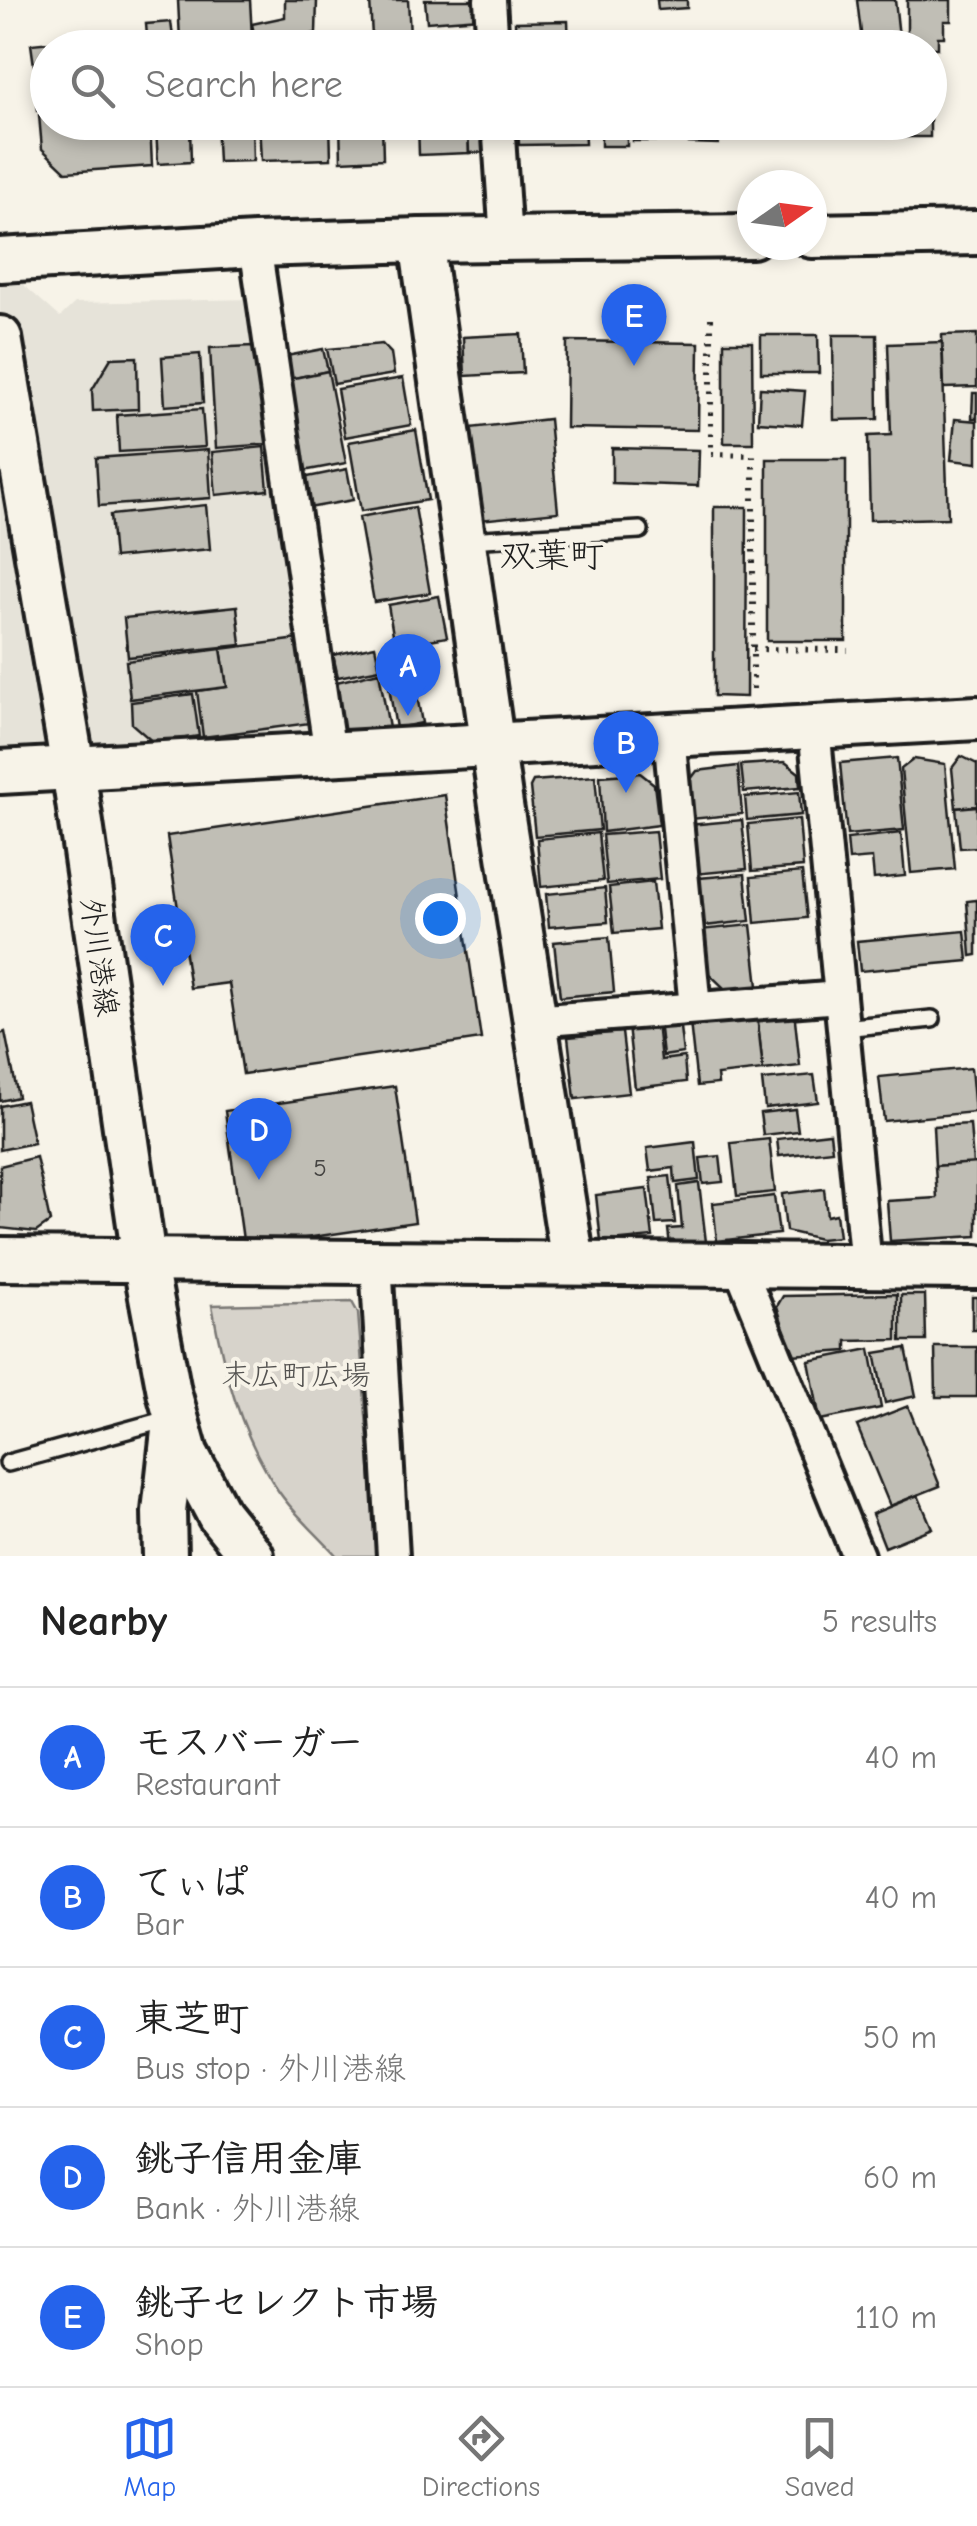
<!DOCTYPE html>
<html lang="en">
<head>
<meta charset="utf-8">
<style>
	body { margin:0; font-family:"Comic Neue","Klee One",sans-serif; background:#f6f6f6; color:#222 }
	.compass { position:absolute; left:737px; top:170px; width:90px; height:90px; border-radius:50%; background:#fff; box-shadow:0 5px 15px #0003; rotate:76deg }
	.you { position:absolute; left:440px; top:918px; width:35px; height:35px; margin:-25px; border:8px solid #fff; border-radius:50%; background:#1a73e8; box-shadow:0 0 0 15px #1a73e833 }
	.badge { display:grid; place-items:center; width:65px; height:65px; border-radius:50%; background:#2563eb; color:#fff; font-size:32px; font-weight:700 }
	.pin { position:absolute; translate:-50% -82px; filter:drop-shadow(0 2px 5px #0008) }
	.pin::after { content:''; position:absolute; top:52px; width:35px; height:30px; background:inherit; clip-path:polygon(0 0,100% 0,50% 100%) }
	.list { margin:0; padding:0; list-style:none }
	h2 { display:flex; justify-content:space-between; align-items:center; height:130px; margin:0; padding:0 40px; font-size:42px }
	h2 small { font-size:32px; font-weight:400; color:#767676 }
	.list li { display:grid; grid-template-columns:65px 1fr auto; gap:30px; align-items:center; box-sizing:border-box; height:140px; padding:0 40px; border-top:2px solid #e0e0e0 }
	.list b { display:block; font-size:38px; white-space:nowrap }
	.list p { margin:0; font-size:32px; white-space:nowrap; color:#767676 }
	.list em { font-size:32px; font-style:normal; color:#767676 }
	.icon { flex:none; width:55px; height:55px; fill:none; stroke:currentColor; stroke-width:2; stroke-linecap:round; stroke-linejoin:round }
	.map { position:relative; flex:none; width:977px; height:1556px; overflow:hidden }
	.search { position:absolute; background:#fff; box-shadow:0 5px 15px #0003; left:30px; right:30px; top:30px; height:110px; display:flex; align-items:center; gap:25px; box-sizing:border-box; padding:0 35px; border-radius:55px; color:#767676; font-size:38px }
	.sheet { height:830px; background:#fff }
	nav { display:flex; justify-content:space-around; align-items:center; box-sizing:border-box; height:140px; border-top:2px solid #e0e0e0; background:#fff; font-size:28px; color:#767676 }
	nav a { display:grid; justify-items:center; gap:5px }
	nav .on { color:#2563eb }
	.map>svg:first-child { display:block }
</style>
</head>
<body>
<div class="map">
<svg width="977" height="1556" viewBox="0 0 977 1556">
	<rect width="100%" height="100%" fill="#f7f3e8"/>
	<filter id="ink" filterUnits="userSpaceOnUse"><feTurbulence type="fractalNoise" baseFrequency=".01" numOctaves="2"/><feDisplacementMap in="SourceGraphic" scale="20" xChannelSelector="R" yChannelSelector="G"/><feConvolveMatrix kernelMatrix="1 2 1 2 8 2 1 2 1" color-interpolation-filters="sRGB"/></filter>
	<g filter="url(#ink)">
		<path fill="#e6e3d9" d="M 0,264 L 60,317 L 75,303 L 252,299 L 315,743 L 0,761 Z"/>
		<path fill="#d7d3cb" stroke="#7a7874" stroke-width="2.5" d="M 352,1302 L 358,1313 L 377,1556 L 337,1556 C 317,1534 291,1511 275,1486 C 240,1431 223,1368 212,1305 Z"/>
		<g fill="#c0beb5" stroke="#1c1c1c" stroke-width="2.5">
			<path d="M 178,0 L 250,0 L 252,37 L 180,40 Z"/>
			<path d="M 285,0 L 317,0 L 316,33 L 257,48 L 252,24 L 285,17 Z"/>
			<path d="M 370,0 L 408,0 L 410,35 L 372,37 Z"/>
			<path d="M 425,0 L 478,0 L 480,18 L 427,22 Z"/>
			<path d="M 657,0 L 687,0 L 687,8 L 658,10 Z"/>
			<path d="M 857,0 L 895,0 L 899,37 L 862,41 Z"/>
			<path d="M 907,0 L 951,0 L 951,21 L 944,21 L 944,37 L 938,37 L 938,48 L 907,48 Z"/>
			<path d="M 568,21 L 569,48 L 516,48 L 515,22 Z"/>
			<path d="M 171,22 L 174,45 L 200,43 L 200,48 L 148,48 L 146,24 Z"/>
			<path d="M 142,33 L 144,48 L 48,48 L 48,79 L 36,80 L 31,44 Z"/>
			<path d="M 837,42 L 837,48 L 806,48 L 806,43 Z"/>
			<path d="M 930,72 L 930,137 L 904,137 L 904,122 L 930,122 Z"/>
			<path d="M 48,83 L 48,110 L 37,111 L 35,84 Z"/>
			<path d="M 48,114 L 48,122 L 150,122 L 152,166 L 66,172 L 42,149 L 39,115 Z"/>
			<path d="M 216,122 L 252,122 L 253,161 L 218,162 Z"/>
			<path d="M 259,122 L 330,122 L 331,159 L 261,161 Z"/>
			<path d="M 340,122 L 382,122 L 383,159 L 341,161 Z"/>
			<path d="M 418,122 L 468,122 L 469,153 L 419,155 Z"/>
			<path d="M 468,122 L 489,122 L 490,152 L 469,153 Z"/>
			<path d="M 518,122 L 584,122 L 585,144 L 519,145 Z"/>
			<rect x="601" y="122" width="26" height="24"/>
			<rect x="633" y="122" width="44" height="19"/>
			<path d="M 689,122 L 718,122 L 718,144 L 689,143 Z"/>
			<path d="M 806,122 L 837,122 L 838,130 L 806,130 Z"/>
			<rect x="865" y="122" width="32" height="9"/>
			<path d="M 190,126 L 191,162 L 158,164 L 156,127 Z"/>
			<path d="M 521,334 L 523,373 L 465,376 L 463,337 Z"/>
			<path d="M 977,334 L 977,387 L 944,388 L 942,335 Z"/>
			<path d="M 761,335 L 818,335 L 819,373 L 761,373 Z"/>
			<path d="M 833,335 L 877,335 L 878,419 L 834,420 Z"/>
			<path d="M 567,341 L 699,343 L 698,430 L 566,428 Z"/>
			<path d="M 724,342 L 752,342 L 753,443 L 724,443 Z"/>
			<path d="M 942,342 L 948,518 L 870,520 L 868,436 L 891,435 L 888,344 Z"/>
			<path d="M 382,344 L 391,353 L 394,374 L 334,384 L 327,349 Z"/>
			<path d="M 253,346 L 269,444 L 216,448 L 210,348 Z"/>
			<path d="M 323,349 L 328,371 L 280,381 L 276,358 Z"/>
			<path d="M 200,354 L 203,403 L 165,406 L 162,357 Z"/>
			<path d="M 137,357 L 138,409 L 93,411 L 92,390 L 111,358 Z"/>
			<path d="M 328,371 L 346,463 L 298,472 L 280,381 Z"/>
			<path d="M 403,378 L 411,425 L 345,437 L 337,389 Z"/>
			<path d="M 760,388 L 805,391 L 802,425 L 758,422 Z"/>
			<path d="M 973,393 L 977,393 L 977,418 L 972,418 Z"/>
			<path d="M 202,409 L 205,447 L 119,452 L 117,415 Z"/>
			<path d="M 549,419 L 558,512 L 480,520 L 470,428 Z"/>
			<path d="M 955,419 L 977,421 L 977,463 L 951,460 Z"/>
			<path d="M 416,430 L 428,500 L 361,511 L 349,442 Z"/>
			<path d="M 264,447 L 268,490 L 216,495 L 212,452 Z"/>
			<path d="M 612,448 L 699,450 L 698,486 L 612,483 Z"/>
			<path d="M 208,450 L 211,498 L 99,506 L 96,458 Z"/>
			<rect x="767" y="459" width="79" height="182"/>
			<path d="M 347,469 L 353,500 L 303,509 L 298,479 Z"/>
			<path d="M 206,505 L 210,549 L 114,558 L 110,515 Z"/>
			<path d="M 415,507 L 430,593 L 374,602 L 359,517 Z"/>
			<path d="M 714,507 L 747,507 L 746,697 L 714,696 Z"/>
			<path d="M 439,596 L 447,637 L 395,646 L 388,605 Z"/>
			<path d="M 237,606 L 241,645 L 128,657 L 124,618 Z"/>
			<path d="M 299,639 L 310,723 L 203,737 L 197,691 L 227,687 L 221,649 Z"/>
			<path d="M 375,646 L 380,669 L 338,677 L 333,655 Z"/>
			<path d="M 221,649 L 227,687 L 130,699 L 126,661 Z"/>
			<path d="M 409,652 L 422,723 L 396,728 L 384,657 Z"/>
			<path d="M 379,672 L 389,728 L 350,735 L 338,726 L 328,684 Z"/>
			<path d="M 193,694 L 199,736 L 154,743 L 132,724 L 131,702 Z"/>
			<path d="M 961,756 L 977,764 L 977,806 L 956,808 L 952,768 Z"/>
			<path d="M 897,758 L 904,830 L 847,835 L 840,763 Z"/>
			<path d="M 914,759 L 945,764 L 955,869 L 911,873 L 901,769 Z"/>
			<path d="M 785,762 L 799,773 L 800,787 L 744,792 L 741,765 Z"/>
			<path d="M 738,766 L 742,814 L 691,819 L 688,793 L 691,779 L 697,771 Z"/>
			<path d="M 640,773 L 654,784 L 659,825 L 603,832 L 600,776 Z"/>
			<path d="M 595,776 L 600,830 L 535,836 L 530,787 L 533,781 Z"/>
			<path d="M 799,792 L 801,815 L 747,820 L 745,797 Z"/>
			<path d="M 445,795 L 481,1039 L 243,1074 L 229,983 L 190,988 L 167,836 Z"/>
			<path d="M 977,806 L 977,847 L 960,848 L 956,808 Z"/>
			<path d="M 799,819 L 803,867 L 752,871 L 748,824 Z"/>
			<path d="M 742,820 L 747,869 L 694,874 L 689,825 Z"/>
			<path d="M 655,831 L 660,879 L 607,884 L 602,835 Z"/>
			<path d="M 598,833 L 603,881 L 541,887 L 537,839 Z"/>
			<path d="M 901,833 L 905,876 L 874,879 L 872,858 L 849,860 L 847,839 Z"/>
			<path d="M 802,872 L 807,918 L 755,923 L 751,877 Z"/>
			<path d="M 745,874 L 750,921 L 704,926 L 699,878 Z"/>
			<path d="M 653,882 L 658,929 L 614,933 L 609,887 Z"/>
			<path d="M 605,888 L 608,922 L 549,927 L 546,894 Z"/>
			<path d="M 977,900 L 977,955 L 971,956 L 967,901 Z"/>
			<path d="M 751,925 L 758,986 L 725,989 L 703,968 L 699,930 Z"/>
			<path d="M 965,931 L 968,961 L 860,971 L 857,941 Z"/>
			<path d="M 609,937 L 614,992 L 560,997 L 554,942 Z"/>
			<path d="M 794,1010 L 800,1066 L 763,1070 L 757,1014 Z"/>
			<path d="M 757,1014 L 763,1070 L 717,1075 L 718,1084 L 697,1086 L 690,1022 Z"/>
			<path d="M 679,1019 L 683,1053 L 663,1056 L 659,1021 Z"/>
			<path d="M 657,1022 L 661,1060 L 684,1057 L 686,1082 L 635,1088 L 628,1026 Z"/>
			<path d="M 5,1032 L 18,1097 L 0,1101 L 0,1034 Z"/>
			<path d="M 622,1032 L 629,1093 L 575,1099 L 568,1037 Z"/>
			<path d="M 971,1068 L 975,1112 L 884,1121 L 879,1077 Z"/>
			<path d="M 814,1075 L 818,1102 L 765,1108 L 762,1080 Z"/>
			<path d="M 395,1086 L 415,1222 L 244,1247 L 225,1111 Z"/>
			<path d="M 25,1101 L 34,1143 L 0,1150 L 0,1106 Z"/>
			<path d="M 795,1109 L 798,1131 L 763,1135 L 760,1113 Z"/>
			<path d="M 970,1124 L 973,1164 L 935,1166 L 933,1126 Z"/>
			<path d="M 830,1133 L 832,1150 L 779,1156 L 777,1139 Z"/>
			<path d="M 769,1139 L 775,1192 L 737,1196 L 731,1143 Z"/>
			<path d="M 695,1142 L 699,1180 L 675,1183 L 674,1168 L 650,1171 L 647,1148 Z"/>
			<path d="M 720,1156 L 723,1182 L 703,1184 L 700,1158 Z"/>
			<path d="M 36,1157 L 50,1222 L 36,1232 L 0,1228 L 0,1166 Z"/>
			<path d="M 977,1163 L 977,1236 L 890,1241 L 887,1201 L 937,1198 L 935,1166 Z"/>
			<path d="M 670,1176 L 675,1223 L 656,1224 L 651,1178 Z"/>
			<path d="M 699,1183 L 706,1242 L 670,1246 L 668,1229 L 682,1228 L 678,1186 Z"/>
			<path d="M 647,1189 L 653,1237 L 601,1242 L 596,1195 Z"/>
			<path d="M 824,1189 L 827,1216 L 836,1214 L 839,1237 L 820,1239 L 786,1231 L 782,1194 Z"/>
			<path d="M 774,1196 L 779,1234 L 717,1241 L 713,1203 Z"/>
			<path d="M 897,1294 L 897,1340 L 847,1341 L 847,1351 L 792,1355 L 777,1306 L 783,1296 Z"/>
			<path d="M 901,1295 L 925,1295 L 926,1341 L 901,1341 Z"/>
			<rect x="972" y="1297" width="5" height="33"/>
			<path d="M 935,1347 L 977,1347 L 977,1397 L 936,1397 Z"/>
			<path d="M 906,1348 L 916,1396 L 885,1403 L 875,1353 Z"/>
			<path d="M 870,1349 L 881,1408 L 820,1420 L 809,1361 Z"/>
			<path d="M 908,1406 L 940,1486 L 890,1506 L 857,1426 Z"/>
			<path d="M 918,1495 L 932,1528 L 885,1547 L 872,1514 Z"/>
		</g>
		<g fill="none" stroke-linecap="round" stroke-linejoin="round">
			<g stroke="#1c1c1c" stroke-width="22">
				<g id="lane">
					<path d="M 467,540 L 640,530"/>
					<path d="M 843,1028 L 932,1019"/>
					<path d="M 8,1463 L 171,1418"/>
				</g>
			</g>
			<g stroke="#1c1c1c" stroke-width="38">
				<g id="street">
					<path d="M 490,0 L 493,48"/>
					<path d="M 498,122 L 506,240"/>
					<path d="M 255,245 L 330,754"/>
					<path d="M 814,727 L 866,1266"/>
					<path d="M 669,735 L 695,1008"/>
					<path d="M 533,1021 L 840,997"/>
					<path d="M 376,1261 L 393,1556"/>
					<path d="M 739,1265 L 858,1556"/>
				</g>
			</g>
			<g stroke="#1c1c1c" stroke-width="50">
				<g id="secondary">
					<path d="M 812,236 L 977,233"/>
					<path d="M 421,240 L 501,805 L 573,1263"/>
					<path d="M 0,260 L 255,245 L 421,240 L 752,236"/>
					<path d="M 0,338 L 73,768 L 144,1259 L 169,1392 L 186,1453 L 219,1515 L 252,1556"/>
					<path d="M 0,772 L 977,718"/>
					<path d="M 0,1259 L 977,1267"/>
					<path d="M 165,1556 L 164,1512 L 174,1422"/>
				</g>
			</g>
			<g stroke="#1c1c1c" stroke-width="6" stroke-dasharray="2.5 8" stroke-linecap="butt">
				<path d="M 711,318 L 711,454 L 753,455 L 753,696"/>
				<path d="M 753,649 L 848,650"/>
			</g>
			<use href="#lane" stroke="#f7f3e8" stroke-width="15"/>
			<use href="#street" stroke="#f7f3e8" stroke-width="30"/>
			<use href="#secondary" stroke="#f7f3e8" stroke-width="42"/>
		</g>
	</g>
	<g text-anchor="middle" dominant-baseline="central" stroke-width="8" stroke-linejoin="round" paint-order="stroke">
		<g font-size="25" fill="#454442">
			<text x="320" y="1167">5</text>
		</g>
		<g font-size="30" fill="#1c1c1c" stroke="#f7f3e8">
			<text transform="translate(99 957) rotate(82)">外川港線</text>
		</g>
		<g font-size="30" fill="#545351" stroke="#f7f3e8">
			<text x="296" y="1375">末広町広場</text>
		</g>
		<g font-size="35" fill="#1c1c1c" stroke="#f7f3e8">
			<text x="552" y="555">双葉町</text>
		</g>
	</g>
</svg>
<svg class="compass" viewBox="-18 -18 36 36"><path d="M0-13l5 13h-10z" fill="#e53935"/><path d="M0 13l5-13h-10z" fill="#767676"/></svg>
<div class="you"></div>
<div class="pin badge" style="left:408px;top:716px">A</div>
<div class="pin badge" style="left:626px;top:793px">B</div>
<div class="pin badge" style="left:163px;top:986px">C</div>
<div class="pin badge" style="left:259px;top:1180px">D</div>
<div class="pin badge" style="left:634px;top:366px">E</div>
<div class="search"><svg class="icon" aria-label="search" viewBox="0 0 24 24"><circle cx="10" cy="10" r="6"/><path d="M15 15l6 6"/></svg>Search here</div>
</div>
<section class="sheet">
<h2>Nearby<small>5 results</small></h2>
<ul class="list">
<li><span class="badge">A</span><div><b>モスバーガー</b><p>Restaurant</p></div><em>40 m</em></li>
<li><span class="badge">B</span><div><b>てぃぱ</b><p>Bar</p></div><em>40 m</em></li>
<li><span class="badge">C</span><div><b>東芝町</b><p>Bus stop · 外川港線</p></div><em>50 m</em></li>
<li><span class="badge">D</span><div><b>銚子信用金庫</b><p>Bank · 外川港線</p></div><em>60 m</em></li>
<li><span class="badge">E</span><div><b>銚子セレクト市場</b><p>Shop</p></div><em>110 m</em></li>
</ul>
</section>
<nav>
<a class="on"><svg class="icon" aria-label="map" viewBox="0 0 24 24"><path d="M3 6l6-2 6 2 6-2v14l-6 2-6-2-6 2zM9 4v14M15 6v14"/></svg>Map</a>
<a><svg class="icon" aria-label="directions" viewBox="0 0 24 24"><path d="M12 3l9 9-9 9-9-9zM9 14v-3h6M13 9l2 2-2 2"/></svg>Directions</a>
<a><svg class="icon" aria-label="saved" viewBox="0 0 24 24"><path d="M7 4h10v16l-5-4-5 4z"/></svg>Saved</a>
</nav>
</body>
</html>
